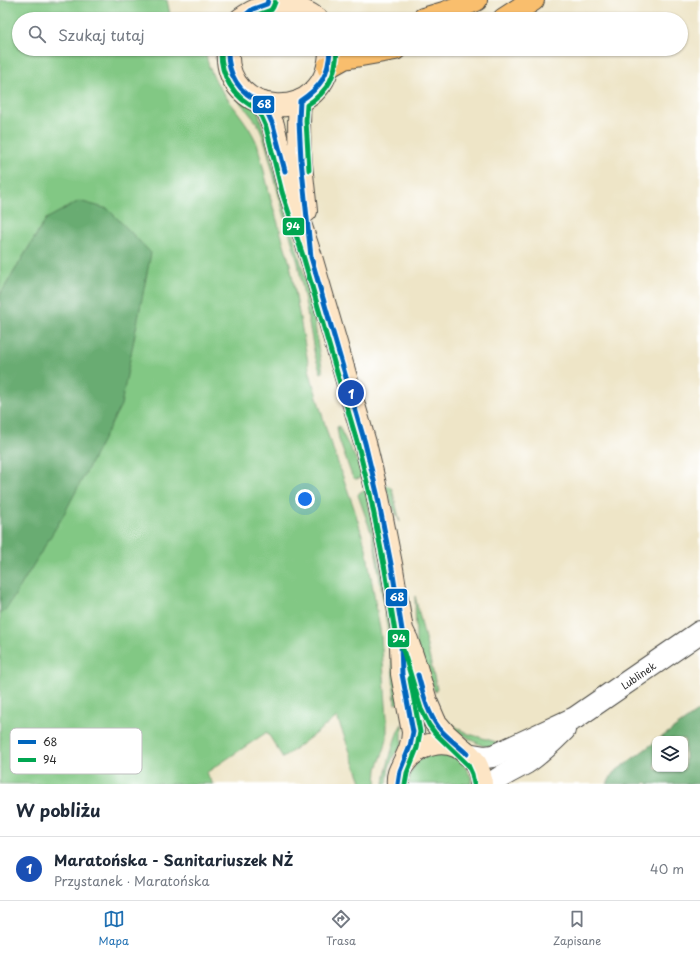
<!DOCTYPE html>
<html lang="pl">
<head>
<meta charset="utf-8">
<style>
	body { margin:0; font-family:"Playpen Sans",sans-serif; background:#f6f6f7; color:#1f2937 }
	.controls { position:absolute; right:12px; bottom:12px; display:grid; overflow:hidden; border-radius:8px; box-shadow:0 1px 3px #0004 }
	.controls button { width:36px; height:36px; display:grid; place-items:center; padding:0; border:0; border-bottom:1px solid #e0e1e3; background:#fff; color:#1f2937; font:20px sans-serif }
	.you { position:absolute; left:305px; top:499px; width:14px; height:14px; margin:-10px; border:3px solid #fff; border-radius:50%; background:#1a73e8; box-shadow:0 0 0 6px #1a73e833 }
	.badge { display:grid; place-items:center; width:26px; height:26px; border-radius:50%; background:#1f6fb2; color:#fff; font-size:13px; font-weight:700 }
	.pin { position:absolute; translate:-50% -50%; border:2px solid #fff; box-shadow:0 1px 4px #0006 }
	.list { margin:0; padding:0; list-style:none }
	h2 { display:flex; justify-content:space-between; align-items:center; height:52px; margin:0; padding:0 16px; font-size:17px }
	h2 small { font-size:13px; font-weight:400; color:#747a83 }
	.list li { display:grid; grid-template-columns:26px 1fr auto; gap:12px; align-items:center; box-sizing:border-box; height:64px; padding:0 16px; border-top:1px solid #e0e1e3 }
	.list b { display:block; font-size:15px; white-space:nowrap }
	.list p { margin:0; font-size:13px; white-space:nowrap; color:#747a83 }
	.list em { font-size:13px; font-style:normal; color:#747a83 }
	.icon { flex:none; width:22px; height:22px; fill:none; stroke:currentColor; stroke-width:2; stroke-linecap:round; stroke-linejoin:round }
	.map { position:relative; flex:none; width:700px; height:784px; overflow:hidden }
	.search { position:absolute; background:#fff; box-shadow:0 1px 3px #0004; left:12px; right:12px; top:12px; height:44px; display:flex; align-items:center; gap:10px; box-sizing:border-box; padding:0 14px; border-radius:22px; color:#747a83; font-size:15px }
	.sheet { height:116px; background:#fff }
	nav { display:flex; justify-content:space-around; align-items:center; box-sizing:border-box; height:56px; border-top:1px solid #e0e1e3; background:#fff; font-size:11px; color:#747a83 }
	nav a { display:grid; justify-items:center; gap:2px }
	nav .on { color:#1f6fb2 }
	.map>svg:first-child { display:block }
</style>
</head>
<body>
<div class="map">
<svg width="700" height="784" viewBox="0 0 700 784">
	<rect width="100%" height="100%" fill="#fff"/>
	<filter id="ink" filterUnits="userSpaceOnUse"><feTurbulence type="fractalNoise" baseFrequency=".025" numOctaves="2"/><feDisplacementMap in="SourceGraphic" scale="8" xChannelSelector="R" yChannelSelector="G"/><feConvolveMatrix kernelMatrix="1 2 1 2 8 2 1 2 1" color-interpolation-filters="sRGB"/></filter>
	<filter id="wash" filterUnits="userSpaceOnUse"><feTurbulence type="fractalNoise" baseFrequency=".012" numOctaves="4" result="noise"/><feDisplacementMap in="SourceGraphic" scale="16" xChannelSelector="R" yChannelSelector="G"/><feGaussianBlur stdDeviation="0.9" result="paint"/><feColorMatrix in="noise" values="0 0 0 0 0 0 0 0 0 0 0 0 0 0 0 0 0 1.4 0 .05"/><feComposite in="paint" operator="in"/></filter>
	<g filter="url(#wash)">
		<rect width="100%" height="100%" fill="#eee5c7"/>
		<g fill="#82c884" stroke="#567a58">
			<path d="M 0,0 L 167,0 L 171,19 L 19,19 L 19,49 L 197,49 L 206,55 C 213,92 245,112 258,146 L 271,200 L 290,264 L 310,373 L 328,435 L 354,508 L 366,548 L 381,635 L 387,718 L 387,738 L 385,747 L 377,769 L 376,784 L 362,784 L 337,717 L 283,758 L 267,732 L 206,773 L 213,784 L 0,784 L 0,613 L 6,610 L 46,219 L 0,295 Z"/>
			<path d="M 216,56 L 258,111 L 312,302 L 318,347 L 323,372 L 321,373 L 315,356 L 298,263 L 279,196 L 266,145 L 260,129 L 257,123 L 236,97 L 221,74 L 217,63 Z"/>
			<path d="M 339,426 C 346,444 359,459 363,478 L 355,479 L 352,476 L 339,440 L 337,427 Z"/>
			<path d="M 385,485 L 389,486 L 392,489 L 400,522 L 390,500 Z"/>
			<path d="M 366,490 L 385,594 L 401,702 L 395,704 L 391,651 L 375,548 L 371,532 L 358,495 L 360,492 Z"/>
			<path d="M 415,596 L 437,689 L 435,692 L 416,644 Z"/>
			<path d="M 449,722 L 461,730 L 469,734 L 496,742 L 498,744 L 499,747 L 483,746 L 479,744 L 454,730 Z"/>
			<path d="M 402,724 L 402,745 L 394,755 L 389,768 L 387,784 L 384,784 C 385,773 388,764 391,753 C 394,743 396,733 402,724 Z"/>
			<path d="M 439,752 L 461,760 L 471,777 L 471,784 L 409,784 L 410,774 L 418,760 Z"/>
		</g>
		<g fill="#69ac72" stroke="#4a6c4e">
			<path d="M 79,201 L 108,209 L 151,253 L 121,405 L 63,516 L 6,610 L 0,613 L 0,295 L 46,219 Z"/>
			<path d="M 700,710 L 700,784 L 648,784 L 646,782 L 644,784 L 607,784 L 613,773 L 655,742 L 655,769 L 685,769 L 685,739 L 659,739 Z"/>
		</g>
	</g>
	<g filter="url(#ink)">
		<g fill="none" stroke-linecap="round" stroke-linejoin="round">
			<g stroke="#484742" stroke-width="24">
				<g id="street">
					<path id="s1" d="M 467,754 L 485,757 L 493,756 L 575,718 L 700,632"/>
					<path d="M 491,784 C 501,775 514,770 526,763 C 540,754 552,742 564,730"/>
				</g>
			</g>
			<g stroke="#484742" stroke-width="24">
				<g id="secondary">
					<path d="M 241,19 C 267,0 291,0 317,19"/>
					<path d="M 228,49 C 222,120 330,128 330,49"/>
					<path d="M 300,101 C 297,138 302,174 306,211"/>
					<path d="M 263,103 L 273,125 L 289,190 L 311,257 L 365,443 L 377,493 L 392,569 L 402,630 L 407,640 L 414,661 L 426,701 L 435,722 L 446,735 L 467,754"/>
					<path d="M 401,647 L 402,674 L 413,732 C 413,744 408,754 403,764"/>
					<path d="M 398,784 C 397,776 400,768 406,761 C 422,741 451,736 470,756 C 477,764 481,773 481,784"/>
				</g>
			</g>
			<g stroke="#484742" stroke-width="24">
				<g id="highway">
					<path d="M 423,19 L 447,12 L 476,0"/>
					<path d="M 504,19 L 533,0"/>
					<path d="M 328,67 L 344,58 L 395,49"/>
				</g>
			</g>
			<use href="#street" stroke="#fff" stroke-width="22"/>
			<use href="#secondary" stroke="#fde5c5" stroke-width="22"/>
			<use href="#highway" stroke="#f9be6d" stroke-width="22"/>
			<g stroke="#fff" stroke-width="8">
				<g id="bus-1">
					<path d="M 241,19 L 253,9 L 267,4 L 268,0"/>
					<path d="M 228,49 C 227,74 239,94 263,103 L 273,125 L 285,171"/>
					<path d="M 330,49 C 329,75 321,87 300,101 L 299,121 L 301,160 L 311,257 L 365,443 L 377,493 L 392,569 L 402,630 L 401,644 L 402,674 L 413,732 L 410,746 L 400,771 L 398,784"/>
					<path d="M 418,675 C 423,693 427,712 439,728 C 447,738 458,745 467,754"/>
				</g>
			</g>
			<g stroke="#fff" stroke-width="8">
				<g id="bus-2">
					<path d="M 252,19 L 257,15 L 271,10 L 273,7 L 275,2"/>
					<path d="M 221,49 C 220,75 233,98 258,109 L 266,127 L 282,192 L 304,259 L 358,445 L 370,494 L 385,570 L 395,632 L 401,643 L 421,709 L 429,725 L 435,733 L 468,765 L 472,774 L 474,784"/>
					<path d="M 309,170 L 306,121 L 307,105 C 329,91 336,75 337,49"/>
					<path d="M 405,784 L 407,773 L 417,748 L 420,732 L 410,679"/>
				</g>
			</g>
			<use href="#bus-1" stroke="#0065bd" stroke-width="5"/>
			<use href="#bus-2" stroke="#00a651" stroke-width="5"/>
		</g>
	</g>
	<g text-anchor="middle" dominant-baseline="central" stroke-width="3" stroke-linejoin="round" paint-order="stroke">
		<g font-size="10" fill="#2b2b2b" stroke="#fff">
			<text stroke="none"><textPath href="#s1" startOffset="193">Lublinek</textPath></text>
		</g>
	</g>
	<rect x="10" y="728" width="132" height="46" rx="6" fill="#fff" stroke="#bfbfbf" stroke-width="1"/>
	<rect x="18" y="740" width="18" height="4" fill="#0065bd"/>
	<rect x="18" y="758" width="18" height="4" fill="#00a651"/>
	<g font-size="11" fill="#2b2b2b">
		<text x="43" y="746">68</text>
		<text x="43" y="764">94</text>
	</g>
	<g stroke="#fff" stroke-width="1.5">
		<rect x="252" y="95" width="23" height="19" rx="4" fill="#0065bd"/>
		<rect x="282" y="217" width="23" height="19" rx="4" fill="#00a651"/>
		<rect x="385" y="588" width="23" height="19" rx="4" fill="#0065bd"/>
		<rect x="387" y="629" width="23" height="19" rx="4" fill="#00a651"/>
	</g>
	<g font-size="11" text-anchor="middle" font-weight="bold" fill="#fff">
		<text x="264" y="108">68</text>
		<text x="293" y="230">94</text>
		<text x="397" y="601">68</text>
		<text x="399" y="642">94</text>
	</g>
</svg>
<div class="controls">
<button><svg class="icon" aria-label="layers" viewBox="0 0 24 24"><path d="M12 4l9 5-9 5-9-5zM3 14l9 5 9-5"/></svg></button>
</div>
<div class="you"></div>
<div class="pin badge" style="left:351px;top:393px;background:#1a4fb4">1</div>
<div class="search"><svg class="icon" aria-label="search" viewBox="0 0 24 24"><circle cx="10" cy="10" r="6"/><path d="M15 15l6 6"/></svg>Szukaj tutaj</div>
</div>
<section class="sheet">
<h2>W pobliżu<small></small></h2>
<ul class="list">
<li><span class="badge" style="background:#1a4fb4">1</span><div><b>Maratońska - Sanitariuszek NŻ</b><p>Przystanek · Maratońska</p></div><em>40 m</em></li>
</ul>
</section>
<nav>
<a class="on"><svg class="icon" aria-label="map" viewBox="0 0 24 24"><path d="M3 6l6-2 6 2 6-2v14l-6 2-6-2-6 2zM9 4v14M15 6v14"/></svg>Mapa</a>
<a><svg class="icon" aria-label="directions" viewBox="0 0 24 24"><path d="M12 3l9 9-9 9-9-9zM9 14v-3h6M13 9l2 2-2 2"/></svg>Trasa</a>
<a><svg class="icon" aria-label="saved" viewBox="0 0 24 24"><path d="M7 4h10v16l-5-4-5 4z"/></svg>Zapisane</a>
</nav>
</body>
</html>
